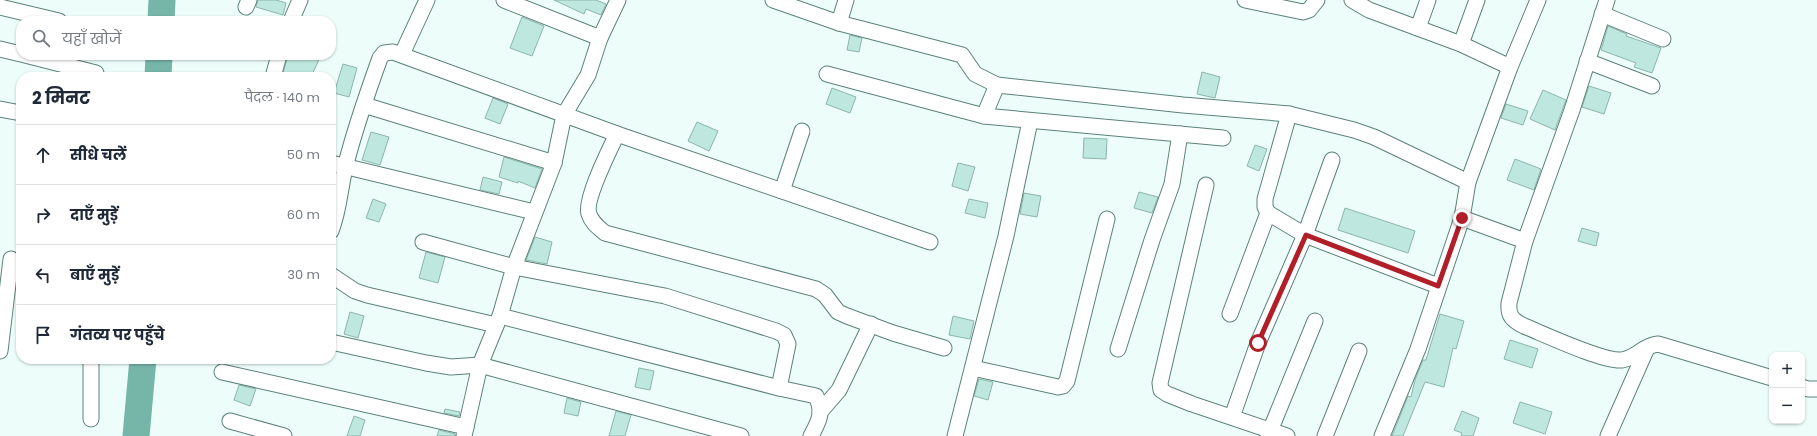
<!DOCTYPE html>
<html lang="hi">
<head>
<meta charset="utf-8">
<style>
	body { margin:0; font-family:Poppins,"Noto Sans Devanagari",sans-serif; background:#f2f2f3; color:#1f2937 }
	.controls { position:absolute; right:12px; bottom:12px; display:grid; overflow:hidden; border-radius:8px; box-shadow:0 1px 3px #0004 }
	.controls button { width:36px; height:36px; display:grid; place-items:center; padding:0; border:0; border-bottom:1px solid #e0e1e3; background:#fff; color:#1f2937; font:20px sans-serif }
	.stop { position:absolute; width:12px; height:12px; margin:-9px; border:3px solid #b01e27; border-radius:50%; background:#fff }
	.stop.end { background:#b01e27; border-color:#fff; box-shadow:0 1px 4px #0008 }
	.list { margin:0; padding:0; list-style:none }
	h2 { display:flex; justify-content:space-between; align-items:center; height:52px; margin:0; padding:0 16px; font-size:17px }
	h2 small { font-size:13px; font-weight:400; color:#747a83 }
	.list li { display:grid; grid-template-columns:26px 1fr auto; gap:12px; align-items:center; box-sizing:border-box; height:60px; padding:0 16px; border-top:1px solid #e0e1e3 }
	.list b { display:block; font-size:15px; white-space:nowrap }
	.list em { font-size:13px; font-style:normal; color:#747a83 }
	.icon { flex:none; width:22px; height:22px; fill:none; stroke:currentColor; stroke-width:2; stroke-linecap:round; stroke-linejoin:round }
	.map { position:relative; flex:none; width:1817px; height:436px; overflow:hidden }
	.search { position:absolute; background:#fff; box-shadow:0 1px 3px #0004; left:16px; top:16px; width:320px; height:44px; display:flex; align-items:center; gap:10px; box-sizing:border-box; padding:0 14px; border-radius:16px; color:#747a83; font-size:15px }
	.panel { position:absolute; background:#fff; box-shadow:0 1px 3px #0004; left:16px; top:72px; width:320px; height:292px; border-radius:16px }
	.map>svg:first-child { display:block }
</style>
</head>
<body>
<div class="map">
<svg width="1817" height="436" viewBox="0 0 1817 436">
	<rect width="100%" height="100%" fill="#edfefa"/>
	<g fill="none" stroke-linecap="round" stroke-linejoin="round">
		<g stroke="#76b6a9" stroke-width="27">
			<path d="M 161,21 L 162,0"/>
			<path d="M 158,77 L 159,55"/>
			<path d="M 136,436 L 143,359"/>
		</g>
	</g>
	<g fill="#bee8df" stroke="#8cb5ac">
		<path d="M 258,0 L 276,0 L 286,3 L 283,15 L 256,7 Z"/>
		<path d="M 554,0 L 596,0 L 606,4 L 601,15 L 586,9 L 584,14 Z"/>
		<path d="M 522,17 L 544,26 L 532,56 L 510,48 Z"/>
		<path d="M 1608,26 L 1627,34 L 1626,36 L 1661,48 L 1652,73 L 1634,67 L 1636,63 L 1601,50 Z"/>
		<path d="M 850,35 L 862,38 L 859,52 L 847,50 Z"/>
		<path d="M 321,55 L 311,77 L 282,77 L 288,55 Z"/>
		<path d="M 343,64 L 357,68 L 349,97 L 334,93 Z"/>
		<path d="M 1202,72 L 1220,77 L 1215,98 L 1197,94 Z"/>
		<path d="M 1589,86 L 1611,93 L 1604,114 L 1582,107 Z"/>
		<path d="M 832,88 L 856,97 L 850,113 L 826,104 Z"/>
		<path d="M 1543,90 L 1566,100 L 1555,130 L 1530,119 Z"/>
		<path d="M 493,98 L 508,104 L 500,124 L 485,118 Z"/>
		<path d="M 1506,104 L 1528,111 L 1523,125 L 1501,118 Z"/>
		<path d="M 697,122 L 718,131 L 709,151 L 688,141 Z"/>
		<path d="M 371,132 L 389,137 L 380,165 L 362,160 Z"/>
		<path d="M 1084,138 L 1107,139 L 1106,159 L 1083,158 Z"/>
		<path d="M 1255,145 L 1267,149 L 1259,171 L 1247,166 Z"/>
		<path d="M 504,157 L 542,169 L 535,188 L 518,181 L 518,183 L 499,177 Z"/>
		<path d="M 1515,159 L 1541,169 L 1534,190 L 1507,180 Z"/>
		<path d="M 958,163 L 975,167 L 968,191 L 952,186 Z"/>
		<path d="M 483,177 L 502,182 L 499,194 L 480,190 Z"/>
		<path d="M 1139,192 L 1158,197 L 1152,213 L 1134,208 Z"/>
		<path d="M 1024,193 L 1041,196 L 1037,217 L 1020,214 Z"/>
		<path d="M 373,199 L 386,204 L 379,222 L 366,218 Z"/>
		<path d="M 969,199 L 988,203 L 985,218 L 965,213 Z"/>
		<path d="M 1345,208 L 1415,231 L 1408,253 L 1338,230 Z"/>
		<path d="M 1582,228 L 1599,233 L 1596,246 L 1578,241 Z"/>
		<path d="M 535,237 L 552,242 L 547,264 L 526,260 Z"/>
		<path d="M 426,252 L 445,257 L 438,283 L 419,278 Z"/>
		<path d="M 350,312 L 364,316 L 358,338 L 344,334 Z"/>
		<path d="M 1440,314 L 1464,321 L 1456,349 L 1453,348 L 1444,387 L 1425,382 L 1403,436 L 1392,436 L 1408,396 L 1411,397 L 1415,380 L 1423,360 L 1426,360 Z"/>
		<path d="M 953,316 L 974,321 L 970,339 L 949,335 Z"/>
		<path d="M 1510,340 L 1538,349 L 1532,368 L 1504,359 Z"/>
		<path d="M 639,368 L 654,371 L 650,390 L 635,387 Z"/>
		<path d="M 979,379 L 993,382 L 988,400 L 974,396 Z"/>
		<path d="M 239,385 L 256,389 L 250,406 L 234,400 Z"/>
		<path d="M 567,398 L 581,402 L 578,416 L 564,413 Z"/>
		<path d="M 1520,402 L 1552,412 L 1545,434 L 1513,423 Z"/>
		<path d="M 445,409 L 460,412 L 459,416 L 444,413 Z"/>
		<path d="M 616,411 L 631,415 L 625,436 L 609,436 Z"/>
		<path d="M 1462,411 L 1479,418 L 1473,436 L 1461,436 L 1462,433 L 1454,430 Z"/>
		<path d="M 354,416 L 365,420 L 360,436 L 347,436 Z"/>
		<path d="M 439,430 L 455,434 L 455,436 L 437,436 Z"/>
	</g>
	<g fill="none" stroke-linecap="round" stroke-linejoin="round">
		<g stroke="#5b827a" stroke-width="17">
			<g id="minor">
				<path d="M 504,0 L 600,38"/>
				<path d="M 773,0 L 839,23 L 962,55 L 975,74 L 997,85 L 1183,105 L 1289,114 L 1354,130 L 1374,137 L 1468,182"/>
				<path d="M 1245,0 L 1303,12 L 1309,10 L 1317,0"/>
				<path d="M 1352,0 L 1369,10 L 1461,44 L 1510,67"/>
				<path d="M 1607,0 L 1572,110 L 1525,241 L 1509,303 C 1508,316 1512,320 1524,326 C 1544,334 1603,362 1622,360 C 1639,357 1641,346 1658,344 L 1772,378"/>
				<path d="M 0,7 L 59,21"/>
				<path d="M 246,7 L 249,0"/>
				<path d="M 1602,14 L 1663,39"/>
				<path d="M 291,21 L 300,0"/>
				<path d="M 839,23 L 846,0"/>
				<path d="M 1418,28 L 1428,0"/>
				<path d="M 1461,44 L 1477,0"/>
				<path d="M 0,49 L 21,54"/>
				<path d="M 402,54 L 427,0"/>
				<path d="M 25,55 L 96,73"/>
				<path d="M 1587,61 L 1652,86"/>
				<path d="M 827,74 L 984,116 L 1223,138"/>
				<path d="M 273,77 L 279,55"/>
				<path d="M 364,105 L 554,163"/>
				<path d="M 0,109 L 21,113"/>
				<path d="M 1289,114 L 1265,199 L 1265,207 L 1268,213 L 1305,235 L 1438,286"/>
				<path d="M 984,116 L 997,85"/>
				<path d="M 617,134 C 610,149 584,200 589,214 C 592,223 598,227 605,233 L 816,289 L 825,295 L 838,312 L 847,316 L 893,333 L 944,348"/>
				<path d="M 331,163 L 534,212"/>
				<path d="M 1206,185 L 1160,383 L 1161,390 L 1167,394 L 1192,404 L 1287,436"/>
				<path d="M 782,191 L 802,131"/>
				<path d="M 1462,218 L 1525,241"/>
				<path d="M 331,231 C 339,211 340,189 345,168 C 354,131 367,94 380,58 L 384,53 L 393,52 L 617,134 L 930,242"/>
				<path d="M 423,242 L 514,267 L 665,296 L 776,331 L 784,335 L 788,344 L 779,388"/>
				<path d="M 331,275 L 355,291 L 367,295 L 496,325"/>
				<path d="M 1230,314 L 1268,213"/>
				<path d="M 500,316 L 779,388 L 816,396 C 824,413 819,421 811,436"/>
				<path d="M 331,342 L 426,363 L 451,367 L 480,365 L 741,436"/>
				<path d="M 1118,349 L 1152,240 L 1172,184 L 1180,134"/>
				<path d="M 0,351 L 11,259"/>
				<path d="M 91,359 L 91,419"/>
				<path d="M 973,368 L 1058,387 L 1063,386 L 1067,381 L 1107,219"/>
				<path d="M 222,372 L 466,427"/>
				<path d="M 1802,387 L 1808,389 L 1817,389"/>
				<path d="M 820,412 L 839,390 L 871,324"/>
				<path d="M 1232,417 L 1258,343 L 1305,235 L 1332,160"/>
				<path d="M 230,421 L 284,436"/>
				<path d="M 464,436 L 480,365 L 500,316 L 514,267 L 554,163 L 564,115 L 588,75 L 600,38 L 618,0"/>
				<path d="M 955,436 L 1006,236 L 1030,121"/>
				<path d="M 1268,436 L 1315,321"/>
				<path d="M 1325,436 L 1359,351"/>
				<path d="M 1382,436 L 1418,349 L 1462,218 L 1468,182 L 1510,67 L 1538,0"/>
				<path d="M 1608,436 L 1647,348"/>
			</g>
		</g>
		<use href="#minor" stroke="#fff" stroke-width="15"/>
	</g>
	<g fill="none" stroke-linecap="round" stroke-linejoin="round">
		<path stroke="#b01e27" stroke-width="5" d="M 1258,343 L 1306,235 L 1438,286 L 1462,218"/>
	</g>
</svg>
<div class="controls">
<button>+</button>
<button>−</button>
</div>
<div class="stop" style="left:1258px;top:343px"></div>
<div class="stop end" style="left:1462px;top:218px"></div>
<div class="search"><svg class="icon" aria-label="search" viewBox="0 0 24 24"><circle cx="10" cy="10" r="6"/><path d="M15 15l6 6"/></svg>यहाँ खोजें</div>
<section class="panel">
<h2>2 मिनट<small>पैदल · 140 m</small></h2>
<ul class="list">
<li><svg class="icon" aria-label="ahead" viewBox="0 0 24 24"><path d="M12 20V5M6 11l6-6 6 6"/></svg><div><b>सीधे चलें</b></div><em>50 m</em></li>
<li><svg class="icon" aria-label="right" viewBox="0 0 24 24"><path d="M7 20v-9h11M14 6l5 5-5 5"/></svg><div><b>दाएँ मुड़ें</b></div><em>60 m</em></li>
<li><svg class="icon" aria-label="left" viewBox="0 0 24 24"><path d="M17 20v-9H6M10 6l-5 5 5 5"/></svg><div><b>बाएँ मुड़ें</b></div><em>30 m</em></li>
<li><svg class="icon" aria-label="arrive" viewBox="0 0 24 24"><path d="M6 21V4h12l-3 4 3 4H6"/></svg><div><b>गंतव्य पर पहुँचे</b></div></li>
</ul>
</section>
</div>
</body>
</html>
